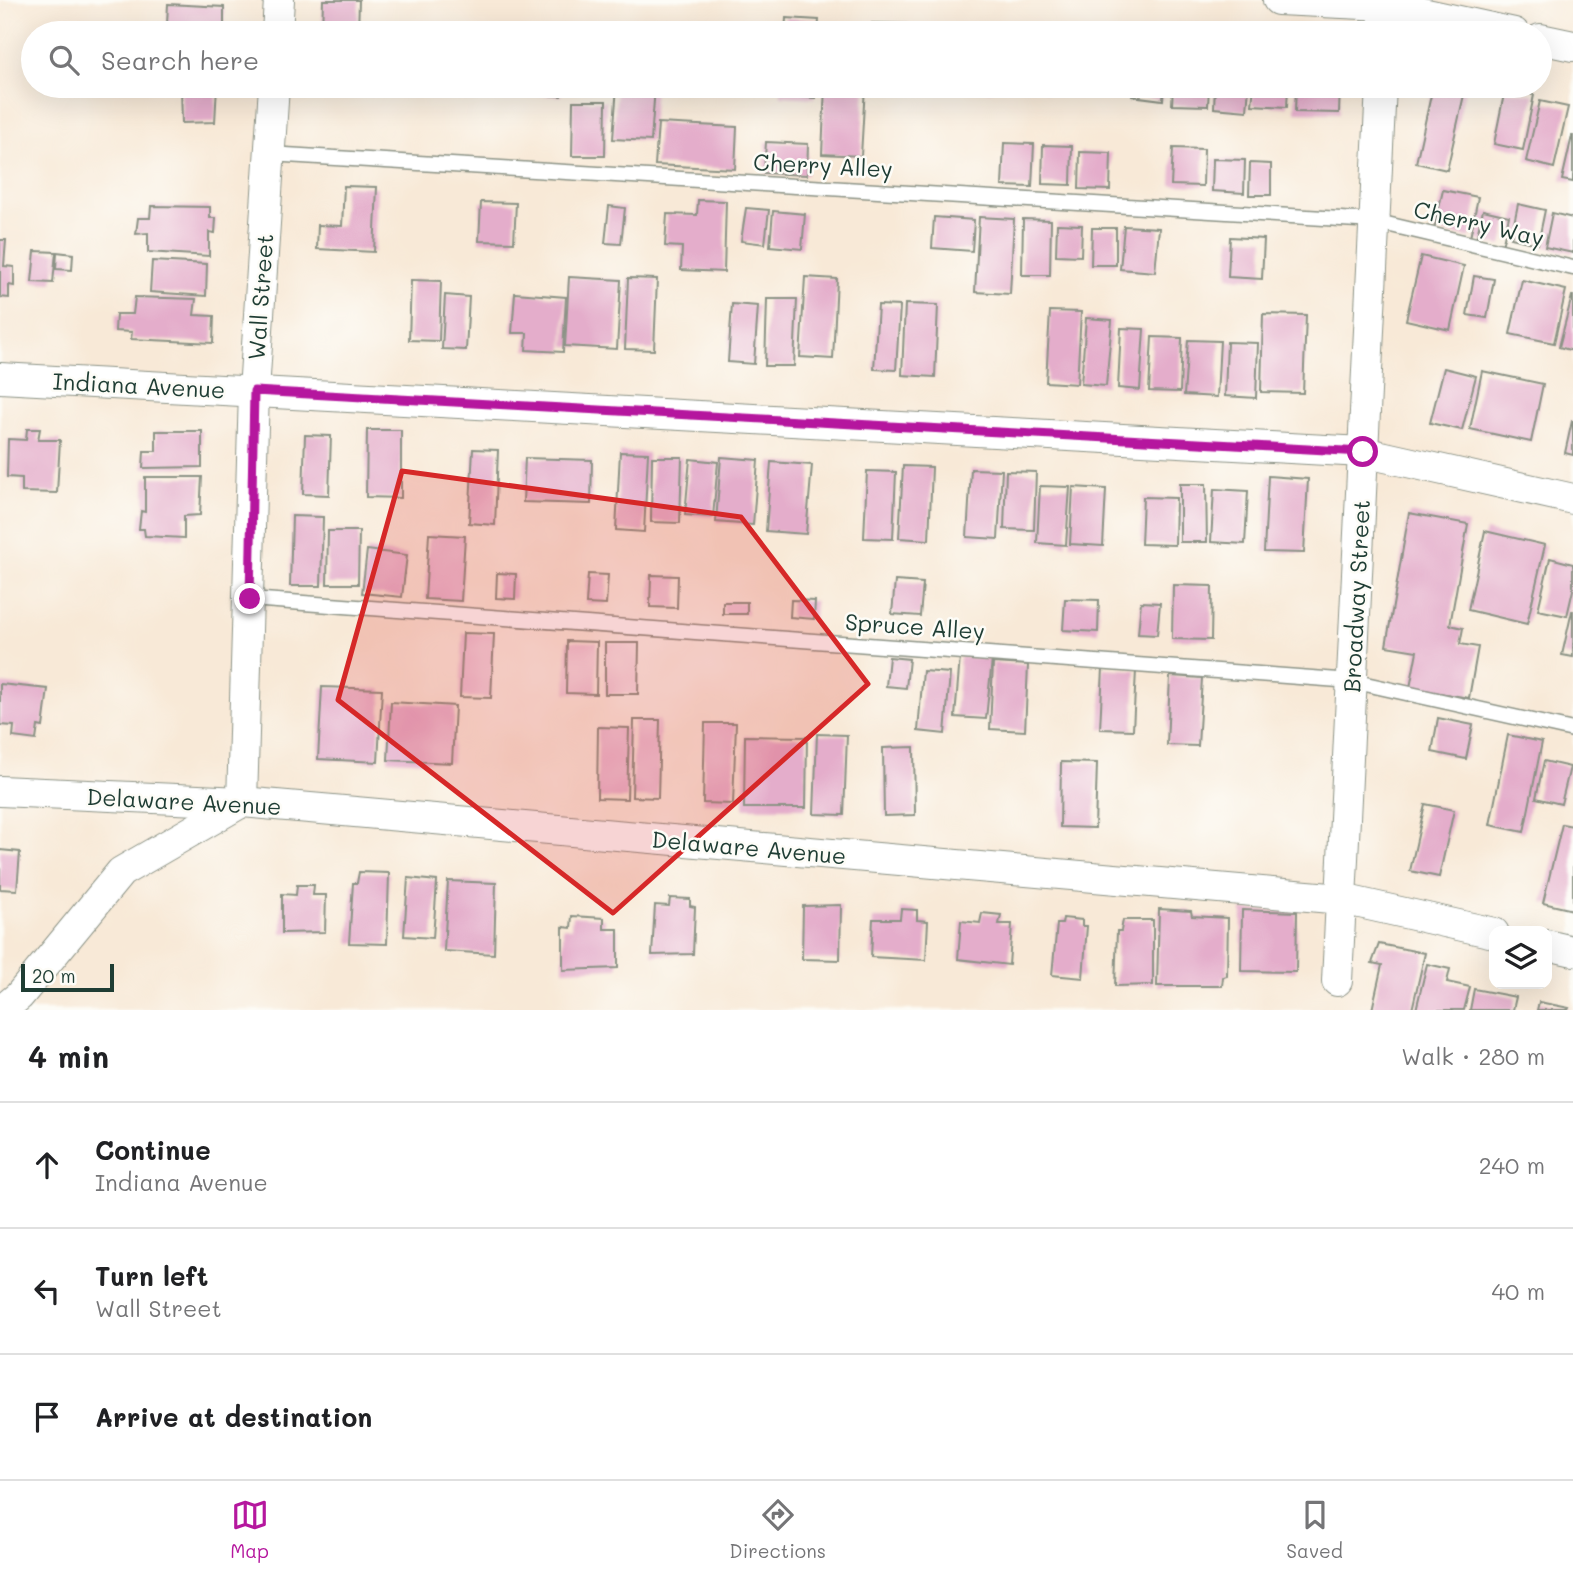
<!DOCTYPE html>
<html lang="en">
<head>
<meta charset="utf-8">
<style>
	body { margin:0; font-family:Mali,sans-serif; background:#f2f2f2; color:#202124 }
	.controls { position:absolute; right:21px; bottom:21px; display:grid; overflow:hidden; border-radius:14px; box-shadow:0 7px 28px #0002 }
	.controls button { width:63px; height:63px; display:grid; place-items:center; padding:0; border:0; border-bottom:2px solid #e0e0e0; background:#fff; color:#202124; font:35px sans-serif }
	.scale { position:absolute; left:21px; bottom:18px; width:93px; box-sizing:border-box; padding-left:7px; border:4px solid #1f3d34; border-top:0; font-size:19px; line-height:24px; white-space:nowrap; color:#1f3d34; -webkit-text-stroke:5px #fdfcf7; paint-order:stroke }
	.stop { position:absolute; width:21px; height:21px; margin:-16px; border:5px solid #b5179e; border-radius:50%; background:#fff }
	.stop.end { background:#b5179e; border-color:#fff; box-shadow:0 2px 7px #0008 }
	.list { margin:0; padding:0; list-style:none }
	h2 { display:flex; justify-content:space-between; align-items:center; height:91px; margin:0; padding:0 28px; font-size:30px }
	h2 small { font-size:23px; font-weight:400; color:#757577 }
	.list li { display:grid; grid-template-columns:46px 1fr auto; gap:21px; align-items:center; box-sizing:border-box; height:126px; padding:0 28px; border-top:2px solid #e0e0e0 }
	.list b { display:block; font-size:26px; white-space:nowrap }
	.list p { margin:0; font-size:23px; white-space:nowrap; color:#757577 }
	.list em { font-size:23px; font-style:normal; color:#757577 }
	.icon { flex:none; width:38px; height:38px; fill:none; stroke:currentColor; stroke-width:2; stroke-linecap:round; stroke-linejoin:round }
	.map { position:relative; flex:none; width:1573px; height:1010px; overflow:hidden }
	.search { position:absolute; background:#fff; box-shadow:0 7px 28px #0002; left:21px; right:21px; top:21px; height:77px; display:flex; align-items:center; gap:18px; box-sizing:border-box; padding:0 24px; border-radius:38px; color:#757577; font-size:26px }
	.sheet { height:469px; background:#fff }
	nav { display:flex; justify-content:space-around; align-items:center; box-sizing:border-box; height:98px; border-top:2px solid #e0e0e0; background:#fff; font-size:19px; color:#757577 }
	nav a { display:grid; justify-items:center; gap:4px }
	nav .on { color:#b5179e }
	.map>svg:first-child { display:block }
</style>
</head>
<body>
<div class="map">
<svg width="1573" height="1010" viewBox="0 0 1573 1010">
	<rect width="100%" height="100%" fill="#fdfcf7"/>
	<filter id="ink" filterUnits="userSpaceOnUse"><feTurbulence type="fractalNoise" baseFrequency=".0143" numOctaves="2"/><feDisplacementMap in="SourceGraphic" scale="14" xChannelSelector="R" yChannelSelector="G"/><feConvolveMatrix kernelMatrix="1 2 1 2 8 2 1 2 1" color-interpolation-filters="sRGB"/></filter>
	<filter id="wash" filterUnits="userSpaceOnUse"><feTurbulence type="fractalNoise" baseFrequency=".00686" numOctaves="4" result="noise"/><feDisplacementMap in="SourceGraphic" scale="28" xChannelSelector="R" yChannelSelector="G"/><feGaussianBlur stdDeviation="1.57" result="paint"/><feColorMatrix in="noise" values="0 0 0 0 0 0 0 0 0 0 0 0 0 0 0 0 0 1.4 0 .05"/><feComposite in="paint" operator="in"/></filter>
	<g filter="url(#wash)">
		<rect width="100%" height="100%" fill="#f8e9d7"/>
		<g id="blocks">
			<g fill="#e4adcb">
				<path d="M 323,0 L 359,0 L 358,33 L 322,33 Z"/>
				<path d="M 168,4 L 224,7 L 224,33 L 183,33 L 183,25 L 167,25 Z"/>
				<path d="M 786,18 L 819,20 L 818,33 L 785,33 Z"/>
				<path d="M 872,23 L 909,24 L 909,33 L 872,33 Z"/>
				<path d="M 181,86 L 217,86 L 215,122 L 182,123 Z"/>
				<path d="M 500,86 L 562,86 L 561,96 L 500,93 Z"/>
				<path d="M 617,86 L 655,86 L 651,141 L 613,139 Z"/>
				<path d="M 781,86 L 815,86 L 815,98 L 781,96 Z"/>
				<path d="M 825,86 L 865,86 L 861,156 L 822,154 Z"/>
				<path d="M 962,86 L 993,86 L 992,91 L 962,89 Z"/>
				<path d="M 1045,86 L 1080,86 L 1080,94 L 1044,92 Z"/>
				<path d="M 1083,86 L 1120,86 L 1120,89 L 1083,88 Z"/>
				<path d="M 1132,86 L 1164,86 L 1163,100 L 1132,96 Z"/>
				<path d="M 1173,86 L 1209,86 L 1208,106 L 1172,105 Z"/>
				<path d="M 1215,86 L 1249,86 L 1247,111 L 1214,108 Z"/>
				<path d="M 1254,86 L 1288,86 L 1287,107 L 1252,105 Z"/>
				<path d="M 1296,86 L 1340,86 L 1339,113 L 1295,112 Z"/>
				<path d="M 1433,86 L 1466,86 L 1447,170 L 1416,163 Z"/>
				<path d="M 1505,89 L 1534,95 L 1523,150 L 1494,144 Z"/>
				<path d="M 573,101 L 606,101 L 605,156 L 572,156 Z"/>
				<path d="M 1540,101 L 1568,107 L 1554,168 L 1526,161 Z"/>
				<path d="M 658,123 L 737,127 L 735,169 L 655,165 Z"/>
				<path d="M 1572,136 L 1573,136 L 1573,182 L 1562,180 Z"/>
				<path d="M 766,142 L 808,144 L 807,175 L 764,173 Z"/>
				<path d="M 1004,143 L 1034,144 L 1032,187 L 1002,186 Z"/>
				<path d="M 1043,145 L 1072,146 L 1071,185 L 1042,184 Z"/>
				<path d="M 1173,148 L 1204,149 L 1203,186 L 1171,185 Z"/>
				<path d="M 1080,152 L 1111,153 L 1110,190 L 1079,189 Z"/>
				<path d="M 1213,159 L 1245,160 L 1244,193 L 1212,191 Z"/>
				<path d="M 1250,163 L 1271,164 L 1271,195 L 1249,195 Z"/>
				<path d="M 344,186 L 377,187 L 374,252 L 317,249 L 318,225 L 342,226 Z"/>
				<path d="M 1443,190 L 1478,197 L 1470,238 L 1434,230 Z"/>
				<path d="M 698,200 L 726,201 L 724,272 L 681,270 L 682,247 L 665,246 L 667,214 L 697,215 Z"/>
				<path d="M 481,202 L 516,203 L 514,242 L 479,241 Z"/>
				<path d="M 1518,204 L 1545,210 L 1538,244 L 1511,238 Z"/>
				<path d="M 151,206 L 210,207 L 210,218 L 216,218 L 215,233 L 209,232 L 209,256 L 148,252 L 148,233 L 136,234 L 138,218 L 150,218 Z"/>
				<path d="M 609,206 L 625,208 L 621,244 L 605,243 Z"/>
				<path d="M 746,208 L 769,210 L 765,244 L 741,241 Z"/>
				<path d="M 1483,210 L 1509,216 L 1502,246 L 1476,240 Z"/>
				<path d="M 773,211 L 805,214 L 802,249 L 770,246 Z"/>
				<path d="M 1552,213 L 1573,218 L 1573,253 L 1545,247 Z"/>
				<path d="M 934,217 L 974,220 L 972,251 L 932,248 Z"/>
				<path d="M 979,217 L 1014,219 L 1010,294 L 975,292 Z"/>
				<path d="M 1023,219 L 1051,220 L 1050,275 L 1022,275 Z"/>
				<path d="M 1057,224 L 1082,225 L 1081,256 L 1056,255 Z"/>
				<path d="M 1124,226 L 1159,228 L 1155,272 L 1120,269 Z"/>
				<path d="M 1092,228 L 1116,228 L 1116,265 L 1091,265 Z"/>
				<path d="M 1230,237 L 1264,239 L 1262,279 L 1228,277 Z"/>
				<path d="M 0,240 L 6,240 L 4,266 L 14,267 L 14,286 L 9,285 L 9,298 L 0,297 Z"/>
				<path d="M 35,251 L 56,252 L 53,283 L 32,282 Z"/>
				<path d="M 57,252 L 73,254 L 72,270 L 56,269 Z"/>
				<path d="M 1421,256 L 1464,266 L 1450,330 L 1406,320 Z"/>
				<path d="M 152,261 L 207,264 L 206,296 L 150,292 Z"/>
				<path d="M 1474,276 L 1494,279 L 1487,318 L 1467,315 Z"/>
				<path d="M 569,277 L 621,280 L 617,349 L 565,346 Z"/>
				<path d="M 805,277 L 837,279 L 833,359 L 800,357 Z"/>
				<path d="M 628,278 L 657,279 L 654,350 L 625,349 Z"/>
				<path d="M 411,280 L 441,281 L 439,341 L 409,340 Z"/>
				<path d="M 1522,280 L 1566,290 L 1554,343 L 1510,334 Z"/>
				<path d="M 515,293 L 566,297 L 563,352 L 526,350 L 527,333 L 512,333 Z"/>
				<path d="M 445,295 L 469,297 L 466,350 L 442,349 Z"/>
				<path d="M 1572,296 L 1573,296 L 1573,351 L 1559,347 Z"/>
				<path d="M 135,297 L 196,299 L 194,315 L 214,316 L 213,343 L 131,339 L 132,332 L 115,331 L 116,314 L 133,314 Z"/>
				<path d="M 767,299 L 797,299 L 794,366 L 765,366 Z"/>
				<path d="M 732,304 L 758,306 L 754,364 L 728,362 Z"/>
				<path d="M 905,304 L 938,305 L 935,377 L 902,375 Z"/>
				<path d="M 878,305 L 900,306 L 896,370 L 874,369 Z"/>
				<path d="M 1050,311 L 1081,312 L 1077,384 L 1046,382 Z"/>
				<path d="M 1263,314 L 1306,315 L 1303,393 L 1261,392 Z"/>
				<path d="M 1086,318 L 1112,320 L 1106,386 L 1081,384 Z"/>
				<path d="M 1121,328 L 1144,329 L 1140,390 L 1118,388 Z"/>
				<path d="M 1152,337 L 1182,338 L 1180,392 L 1149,391 Z"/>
				<path d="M 1188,340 L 1220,341 L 1217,397 L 1184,395 Z"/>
				<path d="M 1227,342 L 1258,343 L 1256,398 L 1225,396 Z"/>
				<path d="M 1444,368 L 1476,376 L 1462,430 L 1430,423 Z"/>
				<path d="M 1482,371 L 1543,384 L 1531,442 L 1470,429 Z"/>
				<path d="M 1572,421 L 1573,421 L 1573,455 L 1565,453 Z"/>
				<path d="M 27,429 L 40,429 L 38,440 L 60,440 L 57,493 L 22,492 L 22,478 L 7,477 L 8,439 L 26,440 Z"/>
				<path d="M 367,430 L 401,430 L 401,498 L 366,497 Z"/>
				<path d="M 156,431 L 202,431 L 202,467 L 143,468 L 144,451 L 156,451 Z"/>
				<path d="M 305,435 L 331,436 L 329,495 L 303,494 Z"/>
				<path d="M 473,449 L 498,450 L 495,525 L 469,523 Z"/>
				<path d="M 620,452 L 648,453 L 644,532 L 616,530 Z"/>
				<path d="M 652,457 L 682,457 L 680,523 L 651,522 Z"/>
				<path d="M 721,457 L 758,460 L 753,525 L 716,522 Z"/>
				<path d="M 525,458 L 592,460 L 591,504 L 523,502 Z"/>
				<path d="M 690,459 L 718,462 L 713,517 L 685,515 Z"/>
				<path d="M 771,462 L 812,465 L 806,534 L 766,531 Z"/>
				<path d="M 903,466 L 932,467 L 929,540 L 899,538 Z"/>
				<path d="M 971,469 L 1002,470 L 998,539 L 967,537 Z"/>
				<path d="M 867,471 L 896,472 L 893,539 L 864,538 Z"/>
				<path d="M 1006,471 L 1036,472 L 1034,530 L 1004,529 Z"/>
				<path d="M 1268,476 L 1308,479 L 1304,553 L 1264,552 Z"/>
				<path d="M 145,477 L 202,477 L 200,515 L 184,516 L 184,538 L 145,536 L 144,529 L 139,529 L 141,511 L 145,512 Z"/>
				<path d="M 1180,484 L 1206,484 L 1207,542 L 1180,542 Z"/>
				<path d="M 1040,486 L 1070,487 L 1066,545 L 1037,543 Z"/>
				<path d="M 1073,487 L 1106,489 L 1103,546 L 1070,544 Z"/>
				<path d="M 1214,489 L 1248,491 L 1245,544 L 1211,542 Z"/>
				<path d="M 1143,497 L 1176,498 L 1175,545 L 1141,544 Z"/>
				<path d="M 1409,513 L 1468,524 L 1450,625 L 1463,628 L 1460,644 L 1478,647 L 1469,698 L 1410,688 L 1417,651 L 1386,646 Z"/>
				<path d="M 292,516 L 323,517 L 321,586 L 290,586 Z"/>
				<path d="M 328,531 L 359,531 L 358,584 L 327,584 Z"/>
				<path d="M 1485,531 L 1545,545 L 1527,624 L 1468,610 Z"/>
				<path d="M 429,534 L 465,536 L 461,601 L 425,599 Z"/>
				<path d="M 367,550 L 407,555 L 402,597 L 362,593 Z"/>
				<path d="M 1550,558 L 1573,564 L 1573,590 L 1567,616 L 1538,610 Z"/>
				<path d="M 497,573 L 516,574 L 515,599 L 496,598 Z"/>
				<path d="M 588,574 L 608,575 L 606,605 L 586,604 Z"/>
				<path d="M 651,575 L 678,576 L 677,608 L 650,607 Z"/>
				<path d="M 895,581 L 923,583 L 920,616 L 892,614 Z"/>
				<path d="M 1173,585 L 1212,586 L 1211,640 L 1172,639 Z"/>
				<path d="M 1065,599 L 1099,600 L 1098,632 L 1063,630 Z"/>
				<path d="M 791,600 L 815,601 L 814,619 L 790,617 Z"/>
				<rect x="723" y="602" width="24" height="12"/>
				<path d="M 1141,602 L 1160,603 L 1157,635 L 1138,634 Z"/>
				<path d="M 1572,611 L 1573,611 L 1573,657 L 1562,655 Z"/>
				<path d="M 463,633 L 494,634 L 491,698 L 460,697 Z"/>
				<path d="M 567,641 L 597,642 L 596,694 L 566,693 Z"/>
				<path d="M 605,643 L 639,643 L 638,694 L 605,694 Z"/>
				<path d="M 889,657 L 909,659 L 906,688 L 886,686 Z"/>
				<path d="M 960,657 L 992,659 L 986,719 L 955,717 Z"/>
				<path d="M 993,663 L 1028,665 L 1025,731 L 990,729 Z"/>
				<path d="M 1103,668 L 1136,670 L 1133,730 L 1100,729 Z"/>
				<path d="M 923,671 L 950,673 L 945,734 L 918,731 Z"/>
				<path d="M 1170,676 L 1202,678 L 1198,746 L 1167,745 Z"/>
				<path d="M 0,684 L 48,689 L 43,727 L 38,726 L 36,740 L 13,737 L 14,726 L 0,725 Z"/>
				<path d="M 322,687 L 382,689 L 378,762 L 318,759 Z"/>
				<path d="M 391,702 L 455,706 L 452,763 L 388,760 Z"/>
				<path d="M 1438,718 L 1473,725 L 1466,759 L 1432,752 Z"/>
				<path d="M 634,720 L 660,720 L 658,798 L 632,797 Z"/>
				<path d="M 705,723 L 736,723 L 733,804 L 703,803 Z"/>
				<path d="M 598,727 L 629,728 L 627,799 L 597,798 Z"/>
				<path d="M 817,734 L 847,735 L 844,815 L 814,814 Z"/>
				<path d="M 1508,735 L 1542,742 L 1524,832 L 1490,825 Z"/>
				<path d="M 745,736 L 807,737 L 806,808 L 744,808 Z"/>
				<path d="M 914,747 L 915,815 L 884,816 L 883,748 Z"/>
				<path d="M 1544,761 L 1570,767 L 1561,804 L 1536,798 Z"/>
				<path d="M 1061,762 L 1097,763 L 1095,828 L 1060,827 Z"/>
				<path d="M 1425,804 L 1454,810 L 1439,877 L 1410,871 Z"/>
				<path d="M 1562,824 L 1573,826 L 1573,910 L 1543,903 Z"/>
				<path d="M 0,850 L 20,852 L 17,890 L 0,889 Z"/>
				<path d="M 359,872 L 389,873 L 387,944 L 349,943 L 353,883 L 357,883 Z"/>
				<path d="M 408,878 L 437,881 L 433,938 L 404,936 Z"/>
				<path d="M 448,881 L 496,883 L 494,954 L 444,951 Z"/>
				<path d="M 297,885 L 314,885 L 313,895 L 326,895 L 325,932 L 282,933 L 282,894 L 296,895 Z"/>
				<path d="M 670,898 L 690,899 L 690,906 L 695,907 L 693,954 L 652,955 L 655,905 L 669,906 Z"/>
				<path d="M 841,905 L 840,960 L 802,959 L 803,906 Z"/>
				<path d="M 901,909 L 917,910 L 917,920 L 928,921 L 926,960 L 871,957 L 873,919 L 900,919 Z"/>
				<path d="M 1159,909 L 1191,911 L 1192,916 L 1228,918 L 1227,976 L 1223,977 L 1222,986 L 1157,986 Z"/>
				<path d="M 1242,910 L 1297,912 L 1296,972 L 1241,971 Z"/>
				<path d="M 982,913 L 1001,915 L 999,924 L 1012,924 L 1009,965 L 958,959 L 961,921 L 980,923 Z"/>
				<path d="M 572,916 L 604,918 L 604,929 L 618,929 L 618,968 L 563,970 L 563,927 L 571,928 Z"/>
				<path d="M 1063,918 L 1082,920 L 1082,926 L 1087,926 L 1083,978 L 1052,975 L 1057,924 L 1062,924 Z"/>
				<path d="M 1123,920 L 1153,920 L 1153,985 L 1115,986 L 1117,931 L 1121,931 Z"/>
				<path d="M 1379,944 L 1425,953 L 1412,1010 L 1372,1010 L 1382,965 L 1372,963 Z"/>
				<path d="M 1427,964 L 1450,969 L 1447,982 L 1470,987 L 1464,1010 L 1416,1010 Z"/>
				<path d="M 1474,989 L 1516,997 L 1513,1010 L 1470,1010 Z"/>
				<path d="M 1539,1002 L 1569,1008 L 1568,1010 L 1537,1010 Z"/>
			</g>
		</g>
	</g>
	<g filter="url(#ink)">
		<use href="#blocks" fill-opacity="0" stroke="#8c9386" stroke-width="2"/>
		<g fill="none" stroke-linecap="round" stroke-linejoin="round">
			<g stroke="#8c9386" stroke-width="17">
				<g id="lane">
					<path d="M 269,154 L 1374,221 L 1573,268"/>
					<path d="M 250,599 L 1352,681 L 1573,730"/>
				</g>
			</g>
			<g stroke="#8c9386" stroke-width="32">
				<g id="street">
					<path d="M 1278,0 L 1385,5 L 1514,33"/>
					<path d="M 277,33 L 279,0"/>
					<path d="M 1383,33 L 1385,0"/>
					<path d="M 1540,39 L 1573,46"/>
					<path d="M 0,378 L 1363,452 L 1573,499"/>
					<path d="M 0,791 L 242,802 L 1342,899 L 1494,933"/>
					<path d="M 1547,945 L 1573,951"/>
					<path d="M 1337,981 L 1381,86"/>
					<path d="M 2,1010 L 19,996 L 121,872 L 242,802 L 254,391 L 274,86"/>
				</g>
			</g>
			<use href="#lane" stroke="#fff" stroke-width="14"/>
			<use href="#street" stroke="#fff" stroke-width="30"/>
		</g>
	</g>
	<g fill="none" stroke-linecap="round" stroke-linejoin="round" filter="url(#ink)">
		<path stroke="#b5179e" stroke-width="9" d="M 250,599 L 254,391 L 1363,452"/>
	</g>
	<path fill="#d62828" fill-opacity="0.2" stroke="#d62828" stroke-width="5" stroke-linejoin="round" d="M 402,471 L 741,517 L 868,684 L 613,913 L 338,700 Z"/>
	<g text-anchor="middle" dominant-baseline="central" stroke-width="5" stroke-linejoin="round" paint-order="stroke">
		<g font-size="23" fill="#1f3d34" stroke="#fdfcf7">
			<text transform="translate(823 165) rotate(3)">Cherry Alley</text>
			<text transform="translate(1479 223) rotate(13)">Cherry Way</text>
			<text transform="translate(260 297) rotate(-86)">Wall Street</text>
			<text transform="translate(139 385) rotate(3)">Indiana Avenue</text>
			<text transform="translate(1356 596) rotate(-87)">Broadway Street</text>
			<text transform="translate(915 626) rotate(4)">Spruce Alley</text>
			<text transform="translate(184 801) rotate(3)">Delaware Avenue</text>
			<text transform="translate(749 847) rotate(5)">Delaware Avenue</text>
		</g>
	</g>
</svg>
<div class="controls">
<button><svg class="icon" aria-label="layers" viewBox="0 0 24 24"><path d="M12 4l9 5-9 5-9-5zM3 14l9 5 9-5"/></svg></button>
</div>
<div class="scale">20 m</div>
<div class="stop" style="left:1363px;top:452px"></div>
<div class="stop end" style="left:250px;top:599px"></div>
<div class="search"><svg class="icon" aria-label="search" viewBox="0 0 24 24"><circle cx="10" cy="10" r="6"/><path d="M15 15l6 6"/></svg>Search here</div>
</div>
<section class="sheet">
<h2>4 min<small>Walk · 280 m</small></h2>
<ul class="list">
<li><svg class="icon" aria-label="ahead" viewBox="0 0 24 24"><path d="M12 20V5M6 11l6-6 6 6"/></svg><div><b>Continue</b><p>Indiana Avenue</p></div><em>240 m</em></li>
<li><svg class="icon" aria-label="left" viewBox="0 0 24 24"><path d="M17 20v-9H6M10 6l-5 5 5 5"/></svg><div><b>Turn left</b><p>Wall Street</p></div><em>40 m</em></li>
<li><svg class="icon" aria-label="arrive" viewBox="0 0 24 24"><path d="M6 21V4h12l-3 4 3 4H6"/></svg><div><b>Arrive at destination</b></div></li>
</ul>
</section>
<nav>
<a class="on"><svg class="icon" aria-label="map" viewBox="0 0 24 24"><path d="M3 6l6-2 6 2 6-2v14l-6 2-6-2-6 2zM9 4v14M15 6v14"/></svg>Map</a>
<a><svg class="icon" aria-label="directions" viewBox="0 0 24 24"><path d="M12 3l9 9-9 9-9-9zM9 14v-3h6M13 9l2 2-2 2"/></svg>Directions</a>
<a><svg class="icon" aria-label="saved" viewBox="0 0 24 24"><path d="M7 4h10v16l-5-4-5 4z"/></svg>Saved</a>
</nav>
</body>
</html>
